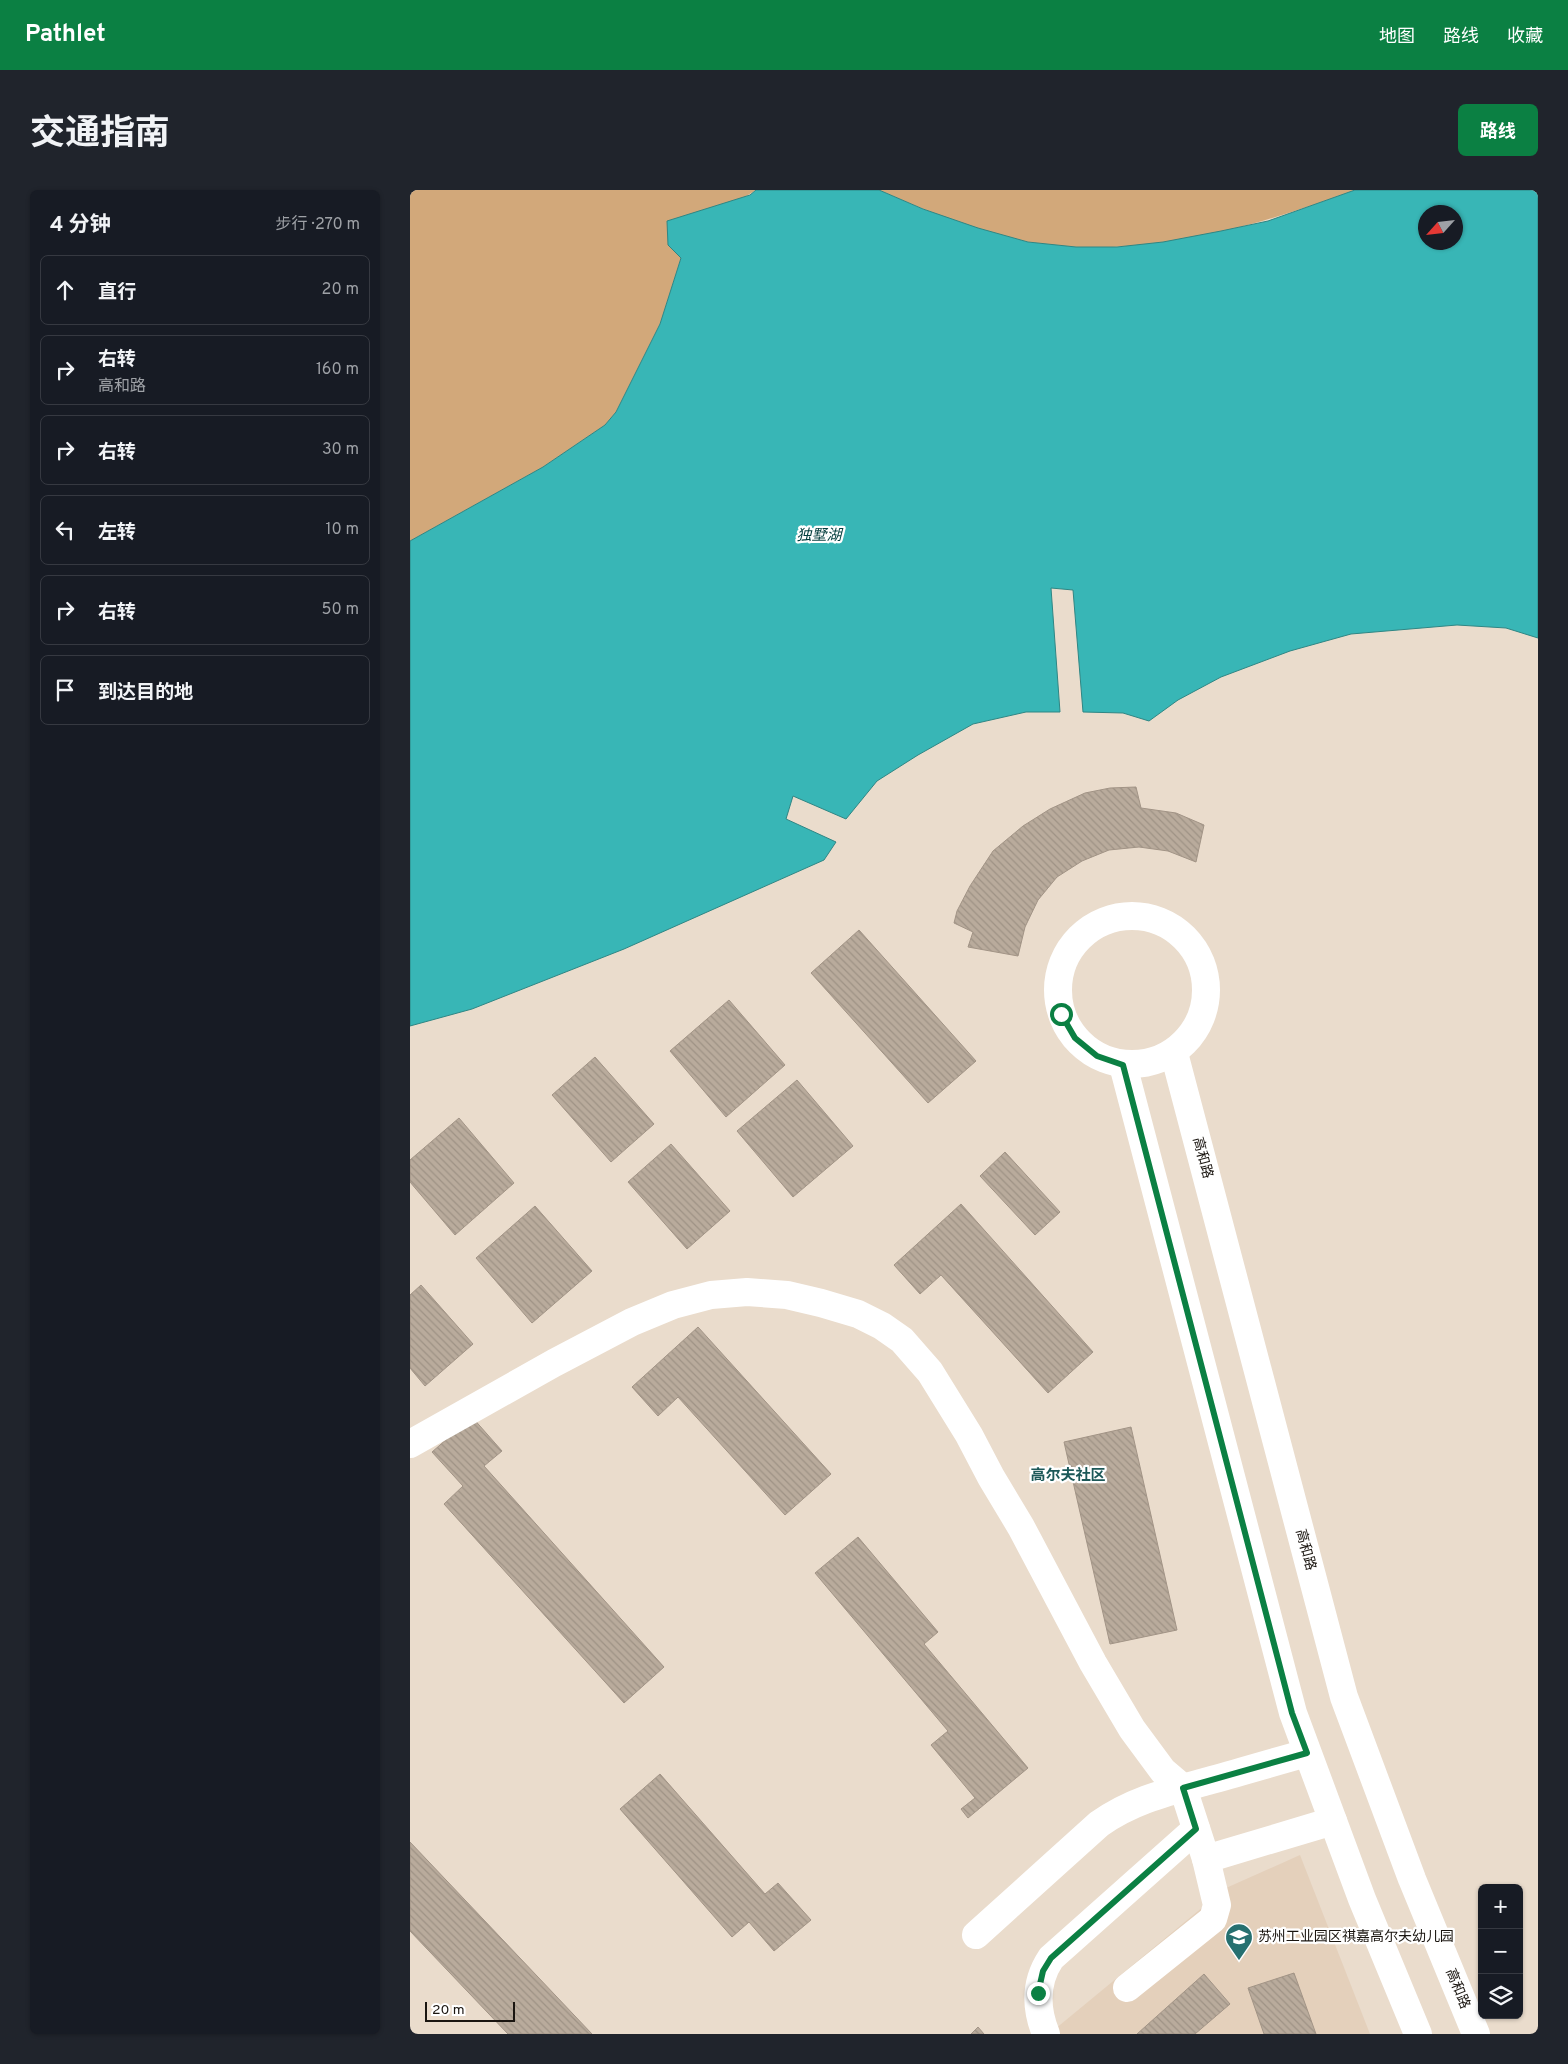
<!DOCTYPE html>
<html lang="zh">
<head>
<meta charset="utf-8">
<style>
	body { margin:0; font-family:Overpass,"Noto Sans SC",sans-serif; background:#20242c; color:#f1f3f6 }
	.controls { position:absolute; right:15px; bottom:15px; display:grid; overflow:hidden; border-radius:8px; box-shadow:0 1px 4px #0004 }
	.controls button { width:45px; height:45px; display:grid; place-items:center; padding:0; border:0; border-bottom:1px solid #363941; background:#171b24; color:#f1f3f6; font:25px sans-serif }
	.compass { position:absolute; left:1008px; top:15px; width:45px; height:45px; border-radius:50%; background:#171b24; box-shadow:0 1px 4px #0004; rotate:243deg }
	.scale { position:absolute; left:15px; bottom:12px; width:90px; box-sizing:border-box; padding-left:5px; border:2px solid #1a1510; border-top:0; font-size:14px; line-height:18px; white-space:nowrap; color:#1a1510; -webkit-text-stroke:4px #fff; paint-order:stroke }
	.stop { position:absolute; width:15px; height:15px; margin:-11px; border:4px solid #0b8043; border-radius:50%; background:#fff }
	.stop.end { background:#0b8043; border-color:#fff; box-shadow:0 1px 5px #0008 }
	.list { margin:0; padding:0; list-style:none }
	h2 { display:flex; justify-content:space-between; align-items:center; height:65px; margin:0; padding:0 20px; font-size:21px }
	h2 small { font-size:16px; font-weight:400; color:#9ea1a6 }
	.list li { display:grid; grid-template-columns:32px 1fr auto; gap:15px; align-items:center; box-sizing:border-box; height:70px; margin:0 10px 10px; padding:0 10px; border:1px solid #363941; border-radius:8px }
	.list b { display:block; font-size:19px; white-space:nowrap }
	.list p { margin:0; font-size:16px; white-space:nowrap; color:#9ea1a6 }
	.list em { font-size:16px; font-style:normal; color:#9ea1a6 }
	.icon { flex:none; width:28px; height:28px; fill:none; stroke:currentColor; stroke-width:2; stroke-linecap:round; stroke-linejoin:round }
	.map { position:relative; flex:none; width:1128px; height:1844px; overflow:hidden; border-radius:8px }
	header { display:flex; align-items:center; gap:30px; box-sizing:border-box; height:70px; padding:0 25px; background:#0b8043; color:#fff }
	header strong { font-size:24px }
	nav { display:flex; gap:28px; margin-inline-start:auto; font-size:18px }
	.intro { display:flex; align-items:center; justify-content:space-between; box-sizing:border-box; height:120px; padding:0 30px }
	h1 { margin:0; font-size:35px }
	.button { padding:12px 22px; border-radius:8px; background:#0b8043; color:#fff; font-size:18px; font-weight:700 }
	main { display:flex; gap:30px; padding:0 30px }
	aside { flex:1; background:#171b24; border-radius:8px; box-shadow:0 1px 4px #0004 }
	.map>svg:first-child { display:block }
</style>
</head>
<body>
<header>
<strong>Pathlet</strong>
<nav><a>地图</a><a>路线</a><a>收藏</a></nav>
</header>
<div class="intro"><h1>交通指南</h1><a class="button">路线</a></div>
<main>
<aside>
<h2>4 分钟<small>步行 · 270 m</small></h2>
<ul class="list">
<li><svg class="icon" aria-label="ahead" viewBox="0 0 24 24"><path d="M12 20V5M6 11l6-6 6 6"/></svg><div><b>直行</b></div><em>20 m</em></li>
<li><svg class="icon" aria-label="right" viewBox="0 0 24 24"><path d="M7 20v-9h11M14 6l5 5-5 5"/></svg><div><b>右转</b><p>高和路</p></div><em>160 m</em></li>
<li><svg class="icon" aria-label="right" viewBox="0 0 24 24"><path d="M7 20v-9h11M14 6l5 5-5 5"/></svg><div><b>右转</b></div><em>30 m</em></li>
<li><svg class="icon" aria-label="left" viewBox="0 0 24 24"><path d="M17 20v-9H6M10 6l-5 5 5 5"/></svg><div><b>左转</b></div><em>10 m</em></li>
<li><svg class="icon" aria-label="right" viewBox="0 0 24 24"><path d="M7 20v-9h11M14 6l5 5-5 5"/></svg><div><b>右转</b></div><em>50 m</em></li>
<li><svg class="icon" aria-label="arrive" viewBox="0 0 24 24"><path d="M6 21V4h12l-3 4 3 4H6"/></svg><div><b>到达目的地</b></div></li>
</ul>
</aside>
<div class="map">
<svg width="1128" height="1844" viewBox="0 0 1128 1844">
	<defs>
		<pattern id="building-back-hatch" width="6" height="6" patternUnits="userSpaceOnUse" patternTransform="scale(1.25)"><rect width="6" height="6" fill="#b9ab9c"/><path d="M-1 5l2 2M0 0l6 6M5-1l2 2" fill="none" stroke="#9e9285"/></pattern>
	</defs>
	<rect width="100%" height="100%" fill="#eadccc"/>
	<path fill="#e4d0bb" d="M 890,1665 L 960,1844 L 639,1844 L 816,1698 Z"/>
	<g fill="#d2a87a">
		<path d="M 0,0 L 346,0 L 258,55 L 271,68 L 250,134 L 206,222 L 195,235 L 133,277 L 0,351 Z"/>
		<path d="M 469,0 L 945,0 C 842,38 730,71 619,52 C 567,43 517,21 469,0 Z"/>
	</g>
	<path fill="#38b6b6" stroke="#2f8684" fill-rule="evenodd" d="M 346,0 L 469,0 L 513,19 L 568,38 L 618,52 L 666,57 L 707,57 L 753,52 L 811,41 L 858,31 L 945,0 L 1128,0 L 1128,448 L 1096,438 L 1047,435 L 941,444 L 880,461 L 811,487 L 768,510 L 739,531 L 713,523 L 673,522 L 663,400 L 641,398 L 650,522 L 616,522 L 563,534 L 508,565 L 467,591 L 436,629 L 383,606 L 376,629 L 426,652 L 414,670 L 214,759 L 62,819 L 0,836 L 0,351 L 133,277 L 195,235 L 206,222 L 250,134 L 271,68 L 258,55 L 257,31 L 340,5 ZM 1016,22 L 1046,22 L 1046,52 L 1016,52 Z"/>
	<g fill="url(#building-back-hatch)" stroke="#a29486">
		<path d="M 726,597 L 731,618 L 766,623 L 794,635 L 786,672 L 758,661 L 729,657 L 699,660 L 672,671 L 647,687 L 628,710 L 615,737 L 608,766 L 558,757 L 563,742 L 544,733 L 547,721 L 560,696 L 583,661 L 613,636 L 640,619 L 675,603 L 700,598 Z"/>
		<path d="M 449,740 L 566,871 L 518,913 L 401,783 Z"/>
		<path d="M 319,810 L 375,875 L 316,927 L 260,861 Z"/>
		<path d="M 185,867 L 244,934 L 201,972 L 142,905 Z"/>
		<path d="M 387,890 L 443,956 L 383,1007 L 327,941 Z"/>
		<path d="M 49,928 L 104,993 L 45,1045 L 0,992 L 0,970 Z"/>
		<path d="M 261,954 L 320,1021 L 277,1059 L 218,992 Z"/>
		<path d="M 595,962 L 650,1022 L 625,1045 L 570,986 Z"/>
		<path d="M 551,1014 L 683,1162 L 638,1203 L 531,1085 L 510,1104 L 484,1075 Z"/>
		<path d="M 125,1016 L 182,1081 L 122,1133 L 66,1068 Z"/>
		<path d="M 11,1095 L 63,1154 L 15,1196 L 0,1178 L 0,1105 Z"/>
		<path d="M 288,1137 L 421,1284 L 375,1325 L 268,1207 L 248,1226 L 222,1197 Z"/>
		<path d="M 62,1227 L 92,1261 L 74,1276 L 254,1477 L 214,1513 L 34,1314 L 53,1296 L 22,1262 Z"/>
		<path d="M 721,1237 L 767,1440 L 700,1454 L 654,1252 Z"/>
		<path d="M 448,1347 L 528,1442 L 514,1454 L 618,1578 L 558,1628 L 551,1619 L 565,1608 L 521,1555 L 538,1541 L 405,1383 Z"/>
		<path d="M 250,1584 L 355,1704 L 368,1693 L 401,1730 L 364,1761 L 339,1732 L 322,1747 L 210,1619 Z"/>
		<path d="M 0,1652 L 182,1844 L 98,1844 L 0,1741 Z"/>
		<path d="M 884,1783 L 906,1844 L 854,1844 L 838,1798 Z"/>
		<path d="M 794,1784 L 820,1814 L 785,1844 L 727,1844 Z"/>
		<path d="M 568,1837 L 574,1844 L 561,1844 Z"/>
	</g>
	<g fill="none" stroke-linecap="round" stroke-linejoin="round">
		<g stroke="#fff" stroke-width="28">
			<path d="M 0,1254 L 144,1173 L 222,1132 L 263,1115 L 301,1105 L 337,1102 L 377,1105 L 411,1113 L 448,1124 L 472,1136 L 492,1150 L 520,1182 L 559,1245 L 581,1287 L 611,1337 L 683,1473 L 722,1539 L 753,1581 L 773,1598 L 796,1669 L 807,1715 L 803,1729 L 717,1798"/>
			<path d="M 796,1669 L 923,1631"/>
			<path d="M 566,1745 L 689,1634 C 723,1610 758,1602 798,1591 C 831,1582 864,1572 897,1563"/>
			<path d="M 636,1844 C 625,1817 625,1792 641,1768 L 786,1639"/>
		</g>
		<g stroke="#fff" stroke-width="28">
			<circle cx="722" cy="800" r="74"/>
			<path d="M 764,863 L 934,1507 L 1002,1689 L 1066,1844"/>
			<path d="M 713,875 L 883,1523 L 952,1709 L 1008,1844"/>
		</g>
	</g>
	<g fill="none" stroke-linecap="round" stroke-linejoin="round">
		<path stroke="#0b8043" stroke-width="6" d="M 628,1803 L 633,1781 L 641,1768 L 786,1639 L 773,1598 L 897,1563 L 882,1523 L 713,875 L 687,866 L 665,848 L 651,824"/>
	</g>
	<defs>
		<g id="school-pin" transform="scale(1.4375)"><path d="M0 17L-7.5 6A9.5 9.5 0 1 1 7.5 6Z" fill="#267070" stroke="#fff"/><path d="M0-5L7-2L0 1L-7-2ZM-4 1L0 2.5L4 1V4Q0 6-4 4Z" fill="#fff"/></g>
	</defs>
	<g fill-rule="evenodd">
		<use href="#school-pin" x="829" y="1747"/>
	</g>
	<g text-anchor="middle" dominant-baseline="central" stroke-width="4.5" stroke-linejoin="round" paint-order="stroke">
		<g font-size="14" fill="#1a1510" stroke="#fff">
			<text transform="translate(792 968) rotate(75)">高和路</text>
			<text transform="translate(895 1360) rotate(75)">高和路</text>
			<text transform="translate(1047 1799) rotate(68)">高和路</text>
		</g>
		<g font-size="14" fill="#1a1510" stroke="#fff" text-anchor="start">
			<text x="848" y="1747">苏州工业园区祺嘉高尔夫幼儿园</text>
		</g>
		<g font-size="15" font-style="italic" fill="#033d3d" stroke="#fff">
			<text x="409" y="346">独墅湖</text>
		</g>
		<g font-size="15" font-weight="bold" fill="#1c5858" stroke="#fff">
			<text x="658" y="1286">高尔夫社区</text>
		</g>
	</g>
</svg>
<div class="controls">
<button>+</button>
<button>−</button>
<button><svg class="icon" aria-label="layers" viewBox="0 0 24 24"><path d="M12 4l9 5-9 5-9-5zM3 14l9 5 9-5"/></svg></button>
</div>
<svg class="compass" viewBox="-18 -18 36 36"><path d="M0-13l5 13h-10z" fill="#e53935"/><path d="M0 13l5-13h-10z" fill="#9ea1a6"/></svg>
<div class="scale">20 m</div>
<div class="stop" style="left:651px;top:824px"></div>
<div class="stop end" style="left:628px;top:1803px"></div>
</div>
</main>
</body>
</html>
